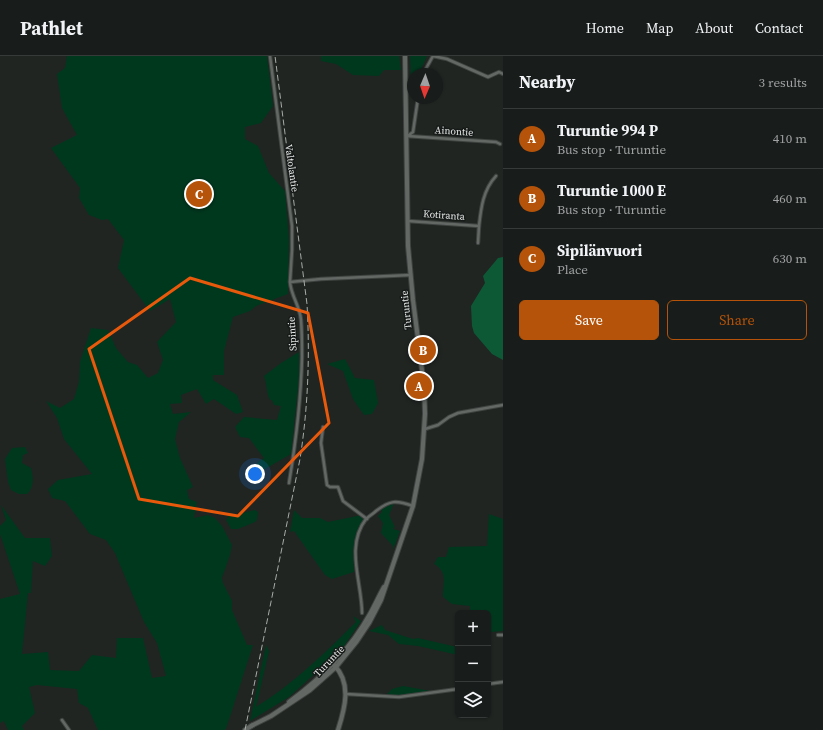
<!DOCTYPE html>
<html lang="en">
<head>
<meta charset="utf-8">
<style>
	body { margin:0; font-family:"Source Serif 4",serif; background:#252927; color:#f1f3f6 }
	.controls { position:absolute; right:12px; bottom:12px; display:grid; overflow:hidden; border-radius:6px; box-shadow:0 1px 3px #0004 }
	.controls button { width:36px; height:36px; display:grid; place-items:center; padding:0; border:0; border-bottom:1px solid #363a39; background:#181c1a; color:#f1f3f6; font:20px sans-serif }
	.compass { position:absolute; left:407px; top:12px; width:36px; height:36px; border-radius:50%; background:#181c1a; box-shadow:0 1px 3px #0004; rotate:182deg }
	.you { position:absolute; left:255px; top:418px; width:14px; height:14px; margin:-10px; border:3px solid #fff; border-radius:50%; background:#1a73e8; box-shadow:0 0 0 6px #1a73e833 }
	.badge { display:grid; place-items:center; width:26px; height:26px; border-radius:50%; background:#b45309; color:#fff; font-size:13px; font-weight:700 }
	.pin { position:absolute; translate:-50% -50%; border:2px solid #fff; box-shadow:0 1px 4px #0006 }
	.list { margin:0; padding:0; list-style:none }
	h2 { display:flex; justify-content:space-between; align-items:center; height:52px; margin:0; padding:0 16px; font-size:17px }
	h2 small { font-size:13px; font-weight:400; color:#9fa1a2 }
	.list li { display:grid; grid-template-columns:26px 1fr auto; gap:12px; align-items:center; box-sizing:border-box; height:60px; padding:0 16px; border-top:1px solid #363a39 }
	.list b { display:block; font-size:15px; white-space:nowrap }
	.list p { margin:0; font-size:13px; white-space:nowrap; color:#9fa1a2 }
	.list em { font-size:13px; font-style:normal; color:#9fa1a2 }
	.actions { display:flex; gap:8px; padding:12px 16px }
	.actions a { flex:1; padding:9px 0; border:1px solid #b45309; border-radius:6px; text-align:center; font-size:14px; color:#b45309 }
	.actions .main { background:#b45309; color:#fff }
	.icon { flex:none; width:22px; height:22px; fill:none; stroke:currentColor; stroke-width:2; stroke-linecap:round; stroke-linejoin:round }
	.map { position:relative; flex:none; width:503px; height:674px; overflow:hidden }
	header { display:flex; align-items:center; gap:24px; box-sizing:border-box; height:56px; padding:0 20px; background:#181c1a; border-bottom:1px solid #363a39 }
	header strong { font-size:19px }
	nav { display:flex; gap:22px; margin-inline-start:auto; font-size:14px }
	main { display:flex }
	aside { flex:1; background:#181c1a }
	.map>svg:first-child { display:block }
</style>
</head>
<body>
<header>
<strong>Pathlet</strong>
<nav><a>Home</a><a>Map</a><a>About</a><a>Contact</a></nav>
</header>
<main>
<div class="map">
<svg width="503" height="674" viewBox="0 0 503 674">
	<rect width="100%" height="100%" fill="#202522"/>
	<g fill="#00381e">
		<path d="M 67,0 L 267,0 L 273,50 L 261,67 L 245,71 L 245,83 L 258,90 L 269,117 L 285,135 L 289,184 L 288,238 L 256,250 L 250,255 L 233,261 L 224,295 L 224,319 L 213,319 L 213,324 L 237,339 L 243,356 L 236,358 L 214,343 L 206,348 L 197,333 L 181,339 L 182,347 L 170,348 L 173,358 L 191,356 L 179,366 L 175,383 L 180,402 L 193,431 L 187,434 L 189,443 L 197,446 L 194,462 L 208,459 L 215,462 L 222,470 L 232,489 L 230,499 L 222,522 L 223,527 L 232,545 L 232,554 L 247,589 L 253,589 L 226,673 L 224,674 L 98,674 L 88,652 L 79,647 L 77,633 L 37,629 L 29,631 L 35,657 L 22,670 L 24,674 L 8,674 L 4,665 L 0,667 L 0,543 L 20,538 L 0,478 L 0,470 L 6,464 L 1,449 L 25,482 L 50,482 L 52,500 L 45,510 L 33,505 L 31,537 L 28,537 L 22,598 L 48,596 L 50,614 L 79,615 L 92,599 L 116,602 L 117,582 L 143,582 L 152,622 L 166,620 L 157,587 L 144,566 L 115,497 L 106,484 L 90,478 L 65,445 L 52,442 L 48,433 L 58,424 L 92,418 L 64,383 L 57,362 L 46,345 L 60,352 L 74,343 L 79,326 L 80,306 L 91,272 L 108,274 L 116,292 L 128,306 L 137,309 L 148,322 L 158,317 L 163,304 L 157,286 L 176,266 L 170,243 L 150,255 L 118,212 L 124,184 L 108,163 L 102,164 L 89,159 L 79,142 L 80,132 L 51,92 L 77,79 L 62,52 L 57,18 L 65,12 Z"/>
		<path d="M 321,0 L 399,0 L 401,14 L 384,14 L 379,20 L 353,19 L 336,8 L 321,5 Z"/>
		<path d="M 410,0 L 427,0 L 419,18 L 413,18 L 413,21 L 411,21 Z"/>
		<path d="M 299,296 L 299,323 L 291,398 L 265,413 L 261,414 L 257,409 L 258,406 L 264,402 L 249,382 L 240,381 L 235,371 L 244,361 L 277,364 L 281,350 L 274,349 L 272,344 L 270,344 C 266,336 267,328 264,320 L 281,307 Z"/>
		<path d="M 345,303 L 355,322 L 374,324 L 378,347 L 372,358 L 364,359 L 353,343 L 343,315 L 327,308 Z"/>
		<path d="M 25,391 L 28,397 L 23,399 L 22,407 L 31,412 C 33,421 35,431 27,438 L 19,438 L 11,434 L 8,426 L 5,403 L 12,392 Z"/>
		<path d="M 394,447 L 389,459 L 395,471 L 393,473 L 400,475 L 393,494 L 393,490 L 381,477 L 383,467 L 378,460 L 382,456 L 381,453 Z"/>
		<path d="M 255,454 L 258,456 L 257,464 L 255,466 L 238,473 L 231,473 L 226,464 L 229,460 Z"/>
		<path d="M 294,454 L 302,462 L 320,462 L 328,466 L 362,459 L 366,461 L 357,475 L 353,494 L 354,516 L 332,523 L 325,519 L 294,475 L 290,476 Z"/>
		<path d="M 489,458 L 503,463 L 503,575 L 491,576 L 488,579 L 488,557 L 470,557 L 470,550 L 452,548 L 443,541 C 443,526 448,516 434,508 L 438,501 L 446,501 L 449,491 L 487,490 Z"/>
		<path d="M 353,560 L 361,565 L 342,593 L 289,641 L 250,665 L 266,589 L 269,595 L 256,651 C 293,628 325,597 356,566 Z"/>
		<path d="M 382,569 L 385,574 L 413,583 L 418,582 L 457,591 L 458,590 L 458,599 L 418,590 L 399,588 L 388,579 L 369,575 Z"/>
		<path d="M 403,630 L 431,635 L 407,639 L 386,639 L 392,633 Z"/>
	</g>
	<path fill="#0d5936" d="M 503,201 L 503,304 L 492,298 L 474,277 L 472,270 L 471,250 L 485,227 L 483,220 L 498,202 Z"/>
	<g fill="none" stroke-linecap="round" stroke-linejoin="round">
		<g stroke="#3f4340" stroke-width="4.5">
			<g id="street">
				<path d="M 270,0 L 292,170 L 292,194 L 290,226"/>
				<path d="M 423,18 L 433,0 L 447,3 L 488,21 L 499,16 L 503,18"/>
				<path d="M 409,79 L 413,76 L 418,42"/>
				<path d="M 407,80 L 496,86 L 500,88"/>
				<path d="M 408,165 L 479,170 C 481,152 483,134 496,120"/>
				<path d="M 478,187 L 479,170"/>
				<path d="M 323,371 L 321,387 L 327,429 L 330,431 L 338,431 L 343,445 L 367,463"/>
				<path d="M 425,373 L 438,369 L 449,361 L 458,357 L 503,349"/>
				<path d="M 289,427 C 296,385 301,343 302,301 C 302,289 302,276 301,264 C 300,250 291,240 290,226 L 321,223 L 411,219"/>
				<path d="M 362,557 C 362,527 345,490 366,463 C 369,460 373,458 376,455 C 390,444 396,444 413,450"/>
				<path d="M 498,579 L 503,579"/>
				<path d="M 488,628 L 503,626"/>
				<path d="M 346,638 L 399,641 L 458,633"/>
				<path d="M 62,664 L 69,674"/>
			</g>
		</g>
		<g stroke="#3f4340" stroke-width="6">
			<g id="secondary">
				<path d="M 334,609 C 352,627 345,652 338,674"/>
				<path d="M 289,646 C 322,622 350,594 370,558 C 375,549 379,540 384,531"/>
				<path d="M 251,670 L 271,660 L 310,634 L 336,611 L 357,585 L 369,567 L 381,544 L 413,450 L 422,403 L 425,358 L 424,330 L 413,244 L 408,190 L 405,0"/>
				<path d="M 245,674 L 253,669"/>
			</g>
		</g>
		<use href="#street" stroke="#636865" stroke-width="2.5"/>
		<use href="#secondary" stroke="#636865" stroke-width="4"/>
		<path stroke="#a8aca9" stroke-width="1" stroke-dasharray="6 3" stroke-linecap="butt" d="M 245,674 L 300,403 C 308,352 310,300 307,248 L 275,0"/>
	</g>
	<path fill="none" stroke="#e8590c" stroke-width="3" stroke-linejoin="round" d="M 190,222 L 308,257 L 329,367 L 238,460 L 139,443 L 89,293 Z"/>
	<g text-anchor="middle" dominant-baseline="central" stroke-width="3" stroke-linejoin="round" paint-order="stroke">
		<g font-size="10" fill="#e6e9e7" stroke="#171b19">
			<text transform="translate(454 75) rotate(4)">Ainontie</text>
			<text transform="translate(292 112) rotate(82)">Valtolantie</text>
			<text transform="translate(444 159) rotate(4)">Kotiranta</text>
			<text transform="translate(406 254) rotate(-96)">Turuntie</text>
			<text transform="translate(292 278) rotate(-93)">Sipintie</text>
			<text transform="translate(329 605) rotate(-46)">Turuntie</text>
		</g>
	</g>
</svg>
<div class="controls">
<button>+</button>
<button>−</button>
<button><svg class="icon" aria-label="layers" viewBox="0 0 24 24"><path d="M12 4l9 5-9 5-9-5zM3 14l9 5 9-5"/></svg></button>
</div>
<svg class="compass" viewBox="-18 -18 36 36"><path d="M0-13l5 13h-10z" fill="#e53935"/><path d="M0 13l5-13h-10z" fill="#9fa1a2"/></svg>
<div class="you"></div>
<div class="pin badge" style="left:419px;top:330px">A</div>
<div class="pin badge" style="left:423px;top:294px">B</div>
<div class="pin badge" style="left:199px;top:138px">C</div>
</div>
<aside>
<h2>Nearby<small>3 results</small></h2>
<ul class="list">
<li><span class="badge">A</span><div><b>Turuntie 994 P</b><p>Bus stop · Turuntie</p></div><em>410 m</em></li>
<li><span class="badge">B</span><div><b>Turuntie 1000 E</b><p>Bus stop · Turuntie</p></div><em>460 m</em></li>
<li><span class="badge">C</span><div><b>Sipilänvuori</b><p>Place</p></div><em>630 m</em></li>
</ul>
<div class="actions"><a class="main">Save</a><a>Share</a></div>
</aside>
</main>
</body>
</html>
